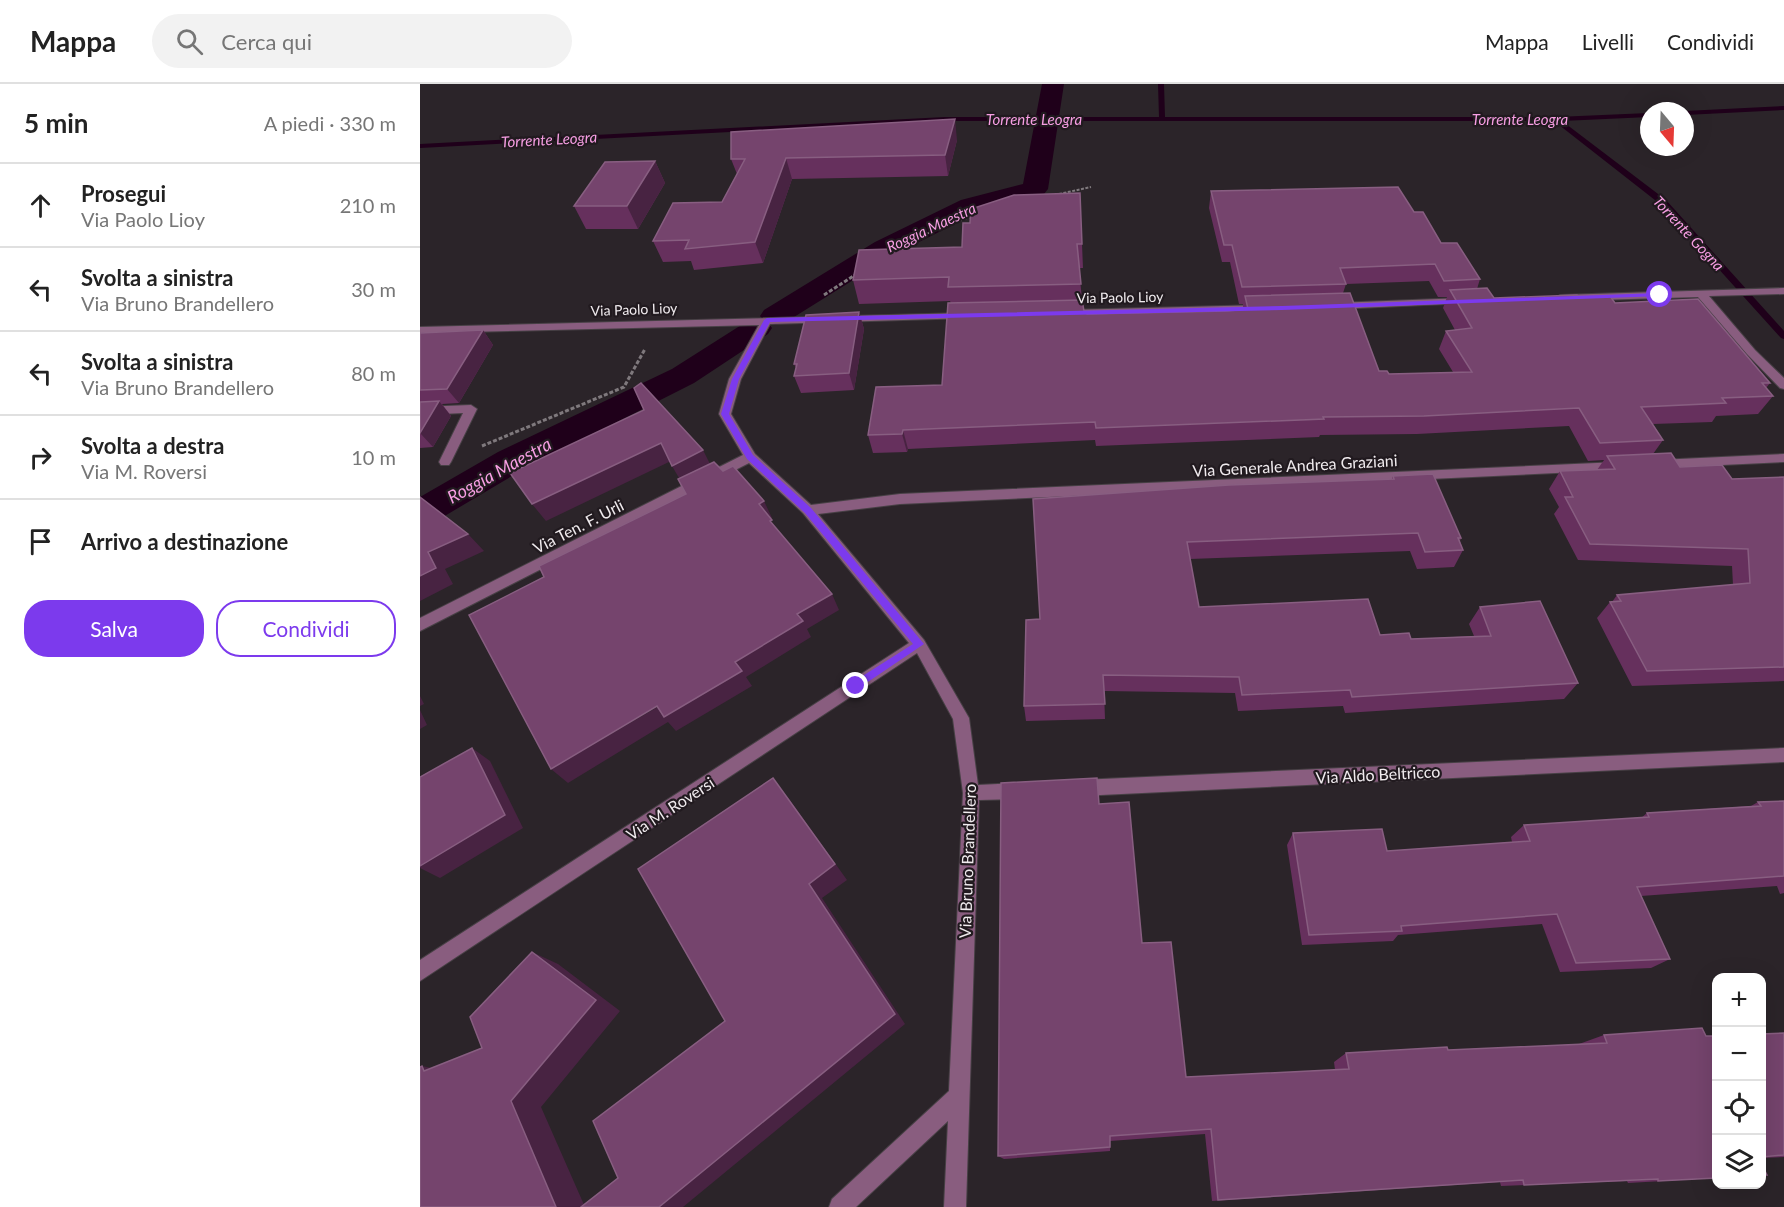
<!DOCTYPE html>
<html lang="it">
<head>
<meta charset="utf-8">
<style>
	body { margin:0; font-family:Lato,sans-serif; background:#f2f2f2; color:#222 }
	.controls { position:absolute; right:18px; bottom:18px; display:grid; overflow:hidden; border-radius:12px; box-shadow:0 6px 24px #0002 }
	.controls button { width:54px; height:54px; display:grid; place-items:center; padding:0; border:0; border-bottom:2px solid #e0e0e0; background:#fff; color:#222; font:30px sans-serif }
	.compass { position:absolute; left:1220px; top:18px; width:54px; height:54px; border-radius:50%; background:#fff; box-shadow:0 6px 24px #0002; rotate:161deg }
	.stop { position:absolute; width:18px; height:18px; margin:-14px; border:4px solid #7c3aed; border-radius:50%; background:#fff }
	.stop.end { background:#7c3aed; border-color:#fff; box-shadow:0 2px 6px #0008 }
	.list { margin:0; padding:0; list-style:none }
	h2 { display:flex; justify-content:space-between; align-items:center; height:78px; margin:0; padding:0 24px; font-size:26px }
	h2 small { font-size:20px; font-weight:400; color:#767676 }
	.list li { display:grid; grid-template-columns:39px 1fr auto; gap:18px; align-items:center; box-sizing:border-box; height:84px; padding:0 24px; border-top:2px solid #e0e0e0 }
	.list b { display:block; font-size:22px; white-space:nowrap }
	.list p { margin:0; font-size:20px; white-space:nowrap; color:#767676 }
	.list em { font-size:20px; font-style:normal; color:#767676 }
	.actions { display:flex; gap:12px; padding:18px 24px }
	.actions a { flex:1; padding:14px 0; border:2px solid #7c3aed; border-radius:24px; text-align:center; font-size:21px; color:#7c3aed }
	.actions .main { background:#7c3aed; color:#fff }
	.icon { flex:none; width:33px; height:33px; fill:none; stroke:currentColor; stroke-width:2; stroke-linecap:round; stroke-linejoin:round }
	.map { position:relative; flex:none; width:1364px; height:1123px; overflow:hidden }
	header { display:flex; align-items:center; gap:36px; box-sizing:border-box; height:84px; padding:0 30px; background:#fff; border-bottom:2px solid #e0e0e0 }
	header strong { font-size:28px }
	nav { display:flex; gap:33px; margin-inline-start:auto; font-size:21px }
	.search { width:420px; height:54px; background:#f2f2f2; display:flex; align-items:center; gap:15px; box-sizing:border-box; padding:0 21px; border-radius:33px; color:#767676; font-size:22px }
	main { display:flex }
	aside { flex:1; background:#fff }
	.map>svg:first-child { display:block }
</style>
</head>
<body>
<header>
<strong>Mappa</strong>
<div class="search"><svg class="icon" aria-label="search" viewBox="0 0 24 24"><circle cx="10" cy="10" r="6"/><path d="M15 15l6 6"/></svg>Cerca qui</div>
<nav><a>Mappa</a><a>Livelli</a><a>Condividi</a></nav>
</header>
<main>
<aside>
<h2>5 min<small>A piedi · 330 m</small></h2>
<ul class="list">
<li><svg class="icon" aria-label="ahead" viewBox="0 0 24 24"><path d="M12 20V5M6 11l6-6 6 6"/></svg><div><b>Prosegui</b><p>Via Paolo Lioy</p></div><em>210 m</em></li>
<li><svg class="icon" aria-label="left" viewBox="0 0 24 24"><path d="M17 20v-9H6M10 6l-5 5 5 5"/></svg><div><b>Svolta a sinistra</b><p>Via Bruno Brandellero</p></div><em>30 m</em></li>
<li><svg class="icon" aria-label="left" viewBox="0 0 24 24"><path d="M17 20v-9H6M10 6l-5 5 5 5"/></svg><div><b>Svolta a sinistra</b><p>Via Bruno Brandellero</p></div><em>80 m</em></li>
<li><svg class="icon" aria-label="right" viewBox="0 0 24 24"><path d="M7 20v-9h11M14 6l5 5-5 5"/></svg><div><b>Svolta a destra</b><p>Via M. Roversi</p></div><em>10 m</em></li>
<li><svg class="icon" aria-label="arrive" viewBox="0 0 24 24"><path d="M6 21V4h12l-3 4 3 4H6"/></svg><div><b>Arrivo a destinazione</b></div></li>
</ul>
<div class="actions"><a class="main">Salva</a><a>Condividi</a></div>
</aside>
<div class="map">
<svg width="1364" height="1123" viewBox="0 0 1364 1123">
	<rect width="100%" height="100%" fill="#2b2429"/>
	<g fill="none" stroke-linecap="round" stroke-linejoin="round">
		<g fill="#1f001a" fill-rule="evenodd">
			<path d="M 738,0 L 744,0 L 745,33 L 1136,33 L 1229,29 L 1229,33 L 1142,37 L 1246,116 L 1364,247 L 1364,255 L 1361,254 L 1240,120 L 1134,37 L 525,37 L 0,64 L 0,60 L 525,33 L 739,33 Z"/>
			<path d="M 1364,22 L 1364,26 L 1265,31 L 1265,27 Z"/>
		</g>
		<path fill="#1f001a" fill-rule="evenodd" d="M 622,0 L 644,0 L 628,105 L 624,110 L 559,128 L 475,170 L 366,238 L 355,241 L 349,240 L 352,244 L 348,250 L 274,299 L 102,386 L 23,433 L 10,437 L 0,434 L 0,413 L 78,368 L 252,285 L 326,238 L 337,235 L 343,236 L 340,232 L 344,226 L 455,158 L 541,116 L 603,100 Z"/>
		<g stroke="#474045" stroke-width="2">
			<g id="minor">
				<path d="M 1364,204 L 1364,210 L 1289,212 L 1335,266 L 1364,294 L 1364,305 L 1360,304 L 1327,270 L 1278,213 L 1140,217 L 1135,214 L 1140,211 Z"/>
				<path d="M 1044,214 L 1048,215 L 1048,219 L 915,225 L 910,222 L 915,219 Z"/>
				<path d="M 843,221 L 848,224 L 847,226 L 648,232 L 643,229 L 648,226 Z"/>
				<path d="M 546,229 L 550,230 L 550,234 L 350,240 L 321,295 L 311,330 L 335,370 L 391,421 L 480,410 L 1199,378 L 1205,382 L 1199,386 L 480,420 L 398,430 L 504,556 L 549,634 L 558,701 L 600,699 L 606,702 L 608,707 L 606,712 L 600,715 L 559,716 L 546,1123 L 524,1123 L 528,1037 L 436,1123 L 409,1123 L 412,1115 L 529,1007 L 543,709 L 533,635 L 497,569 L 0,897 L 0,876 L 489,559 L 383,429 L 329,379 L 0,547 L 0,534 L 323,371 L 299,330 L 309,295 L 339,241 L 0,249 L 0,243 Z"/>
				<path d="M 51,321 L 57,325 L 31,378 L 29,381 L 21,381 L 19,378 L 43,329 L 0,331 L 0,323 Z"/>
				<path d="M 1364,370 L 1364,378 L 1238,384 L 1232,380 L 1238,376 Z"/>
				<path d="M 1364,664 L 1364,678 L 660,712 L 654,709 L 652,704 L 654,699 L 660,696 Z"/>
			</g>
		</g>
		<g stroke="#7f797d" stroke-width="2" stroke-dasharray="3 1.5" stroke-linecap="butt">
			<path d="M 639,110 L 671,103"/>
			<path d="M 475,167 L 516,145 L 553,132"/>
		</g>
		<g stroke="#7f797d" stroke-width="3" stroke-dasharray="4 2" stroke-linecap="butt">
			<path d="M 404,211 L 438,189"/>
			<path d="M 62,362 L 204,303 L 225,265"/>
		</g>
		<use href="#minor" fill="#895d7f" fill-rule="evenodd"/>
	</g>
	<g fill="#66305d" fill-rule="evenodd">
		<path d="M 537,56 L 528,92 L 372,95 L 343,179 L 274,186 L 271,177 L 243,178 L 233,157 L 302,118 L 317,90 L 311,75 Z"/>
		<path d="M 235,77 L 245,99 L 218,145 L 166,145 L 154,122 Z"/>
		<path d="M 791,107 L 994,128 L 1021,159 L 1060,195 L 1057,205 L 1074,214 L 1159,213 L 1195,219 L 1350,299 L 1346,304 L 1353,312 L 1338,330 L 1296,332 L 1292,338 L 1233,340 L 1243,356 L 1233,370 L 1260,383 L 1312,395 L 1364,393 L 1364,597 L 1212,602 L 1177,534 L 1190,518 L 1192,518 L 1197,511 L 1313,501 L 1312,482 L 1158,476 L 1134,430 L 1139,423 L 1129,405 L 1140,387 L 1177,386 L 1184,376 L 1168,377 L 1149,342 L 997,350 L 900,351 L 899,353 L 676,362 L 675,356 L 488,365 L 487,368 L 453,369 L 448,351 L 522,301 L 531,219 L 530,217 L 439,220 L 433,196 L 542,163 L 662,160 L 663,184 L 659,184 L 662,216 L 664,227 L 667,230 L 807,227 L 823,225 L 823,220 L 819,220 L 810,178 L 802,178 L 789,124 ZM 1009,197 L 1018,213 L 1027,213 L 1023,224 L 1035,246 L 1026,247 L 1019,265 L 1033,288 L 969,290 L 959,287 L 923,209 L 926,200 Z"/>
		<path d="M 439,228 L 444,245 L 434,306 L 381,309 L 374,292 L 376,284 L 374,280 Z"/>
		<path d="M 63,246 L 73,261 L 39,319 L 22,320 L 31,332 L 13,363 L 0,364 L 0,249 Z"/>
		<path d="M 973,392 L 1041,454 L 1040,457 L 1043,466 L 1034,483 L 997,485 L 990,467 L 770,475 L 779,523 L 960,551 L 991,555 L 1054,552 L 1049,540 L 1060,523 L 1158,599 L 1144,615 L 925,629 L 923,622 L 818,627 L 815,609 L 684,607 L 685,635 L 606,637 L 604,622 L 620,535 L 613,415 L 972,395 Z"/>
		<path d="M 1364,717 L 1364,809 L 1360,810 L 1357,802 L 1221,812 L 1250,875 L 1231,884 L 1140,888 L 1122,840 L 978,851 L 973,857 L 882,861 L 867,761 L 873,749 L 967,767 L 1092,758 L 1091,753 L 1104,741 L 1221,734 L 1227,729 L 1331,722 L 1338,718 Z"/>
		<path d="M 679,720 L 722,859 L 766,993 L 915,986 L 914,978 L 926,969 L 1028,966 L 1159,961 L 1159,960 L 1184,951 L 1286,952 L 1296,1094 L 1208,1099 L 1207,1097 L 1081,1102 L 1080,1098 L 792,1117 L 785,1050 L 690,1057 L 690,1067 L 584,1075 L 578,1072 Z"/>
		<path d="M 1364,949 L 1364,1073 L 1341,1074 L 1341,950 Z"/>
	</g>
	<g fill="#482342">
		<path d="M 535,35 L 537,56 L 528,92 L 525,71 Z"/>
		<path d="M 366,74 L 372,95 L 343,179 L 335,158 Z"/>
		<path d="M 235,77 L 245,99 L 218,145 L 207,122 Z"/>
		<path d="M 439,228 L 444,245 L 434,306 L 429,289 Z"/>
		<path d="M 63,246 L 73,261 L 39,319 L 27,305 Z"/>
		<path d="M 19,317 L 31,332 L 13,363 L 0,349 Z"/>
		<path d="M 483,346 L 488,365 L 487,368 L 482,350 Z"/>
		<path d="M 241,359 L 251,377 L 126,437 L 112,420 Z"/>
		<path d="M 283,366 L 292,384 L 262,399 L 252,382 Z"/>
		<path d="M 344,417 L 352,434 L 347,437 L 339,420 Z"/>
		<path d="M 48,450 L 64,467 L 25,485 L 33,500 L 0,517 L 0,492 L 8,468 Z"/>
		<path d="M 412,510 L 419,526 L 387,545 L 391,553 L 326,593 L 332,602 L 256,647 L 248,638 L 148,699 L 131,685 L 315,578 L 377,530 Z"/>
		<path d="M 0,612 L 4,620 L 0,622 Z"/>
		<path d="M 0,626 L 7,641 L 0,645 Z"/>
		<path d="M 52,664 L 70,677 L 103,744 L 20,794 L 0,784 L 0,782 Z"/>
		<path d="M 367,712 L 427,796 L 402,814 L 485,940 L 263,1123 L 239,1123 L 389,800 Z"/>
		<path d="M 112,868 L 138,880 L 200,927 L 121,1023 L 165,1123 L 136,1123 L 91,1017 Z"/>
		<path d="M 2,982 L 35,989 L 4,987 Z"/>
	</g>
	<g fill="#75446d" stroke="#885e81" stroke-width="1.5">
		<path d="M 535,35 L 525,71 L 366,74 L 335,158 L 265,165 L 269,156 L 233,157 L 253,119 L 302,118 L 325,75 L 311,75 L 311,48 Z"/>
		<path d="M 235,77 L 207,122 L 154,122 L 185,78 Z"/>
		<path d="M 978,103 L 994,128 L 1003,128 L 1021,159 L 1037,159 L 1060,195 L 1024,197 L 1015,180 L 920,184 L 926,200 L 822,203 L 812,161 L 804,161 L 791,107 Z"/>
		<path d="M 660,109 L 662,160 L 657,160 L 661,200 L 528,203 L 529,193 L 433,196 L 439,166 L 542,163 L 543,139 L 550,139 L 551,125 L 594,111 Z"/>
		<path d="M 1067,204 L 1074,214 L 1157,211 L 1159,213 L 1190,212 L 1195,219 L 1278,215 L 1350,299 L 1342,299 L 1353,312 L 1302,314 L 1306,319 L 1221,323 L 1243,356 L 1180,359 L 1159,324 L 1004,332 L 903,333 L 904,335 L 676,344 L 675,338 L 483,346 L 482,350 L 448,351 L 456,303 L 522,301 L 528,219 L 662,216 L 664,227 L 666,227 L 667,230 L 807,227 L 828,225 L 825,212 L 930,209 L 959,287 L 967,287 L 969,290 L 1052,288 L 1026,247 L 1052,244 L 1030,206 Z"/>
		<path d="M 439,228 L 429,289 L 374,292 L 377,280 L 374,280 L 386,231 Z"/>
		<path d="M 63,246 L 27,305 L 0,306 L 0,249 Z"/>
		<path d="M 221,299 L 283,366 L 252,382 L 241,359 L 112,420 L 90,389 L 224,326 L 214,304 Z"/>
		<path d="M 19,317 L 0,349 L 0,318 Z"/>
		<path d="M 1251,369 L 1260,383 L 1302,381 L 1312,395 L 1364,393 L 1364,583 L 1227,587 L 1190,518 L 1201,517 L 1197,511 L 1330,499 L 1328,465 L 1170,460 L 1145,413 L 1153,413 L 1140,387 L 1195,385 L 1187,372 Z"/>
		<path d="M 294,378 L 303,387 L 313,382 L 344,417 L 339,420 L 352,436 L 350,437 L 412,510 L 377,530 L 383,537 L 315,578 L 322,587 L 244,633 L 237,622 L 131,685 L 49,531 L 124,493 L 119,482 L 266,410 L 258,395 Z"/>
		<path d="M 1013,390 L 1041,454 L 1038,454 L 1043,466 L 1005,468 L 998,449 L 767,458 L 779,523 L 948,515 L 960,551 L 989,549 L 991,555 L 1071,552 L 1060,523 L 1120,517 L 1158,599 L 932,613 L 930,606 L 822,611 L 819,593 L 683,591 L 685,620 L 604,622 L 606,536 L 620,535 L 613,415 L 809,401 L 974,395 L 973,392 Z"/>
		<path d="M 0,413 L 48,450 L 8,468 L 16,484 L 0,492 Z"/>
		<path d="M 52,664 L 85,731 L 0,782 L 0,693 Z"/>
		<path d="M 353,694 L 415,780 L 389,800 L 475,930 L 239,1123 L 161,1123 L 198,1094 L 173,1037 L 305,937 L 218,785 Z"/>
		<path d="M 677,694 L 679,720 L 709,718 L 722,859 L 751,858 L 766,993 L 929,985 L 926,969 L 1027,963 L 1028,966 L 1187,959 L 1184,951 L 1282,944 L 1286,952 L 1296,952 L 1296,1094 L 1238,1097 L 1238,1095 L 1104,1101 L 1103,1096 L 798,1116 L 791,1045 L 690,1052 L 690,1063 L 578,1072 L 581,699 Z"/>
		<path d="M 1364,717 L 1364,792 L 1217,803 L 1250,875 L 1156,879 L 1137,830 L 981,842 L 982,847 L 889,851 L 873,749 L 962,745 L 967,767 L 1110,757 L 1104,741 L 1229,733 L 1227,729 L 1341,722 L 1338,718 Z"/>
		<path d="M 112,868 L 176,916 L 91,1017 L 136,1123 L 0,1123 L 0,983 L 2,982 L 4,987 L 62,964 L 50,933 Z"/>
		<path d="M 1364,949 L 1364,1071 L 1341,1073 L 1341,950 Z"/>
		<path d="M 1341,1079 L 1347,1091 L 1341,1091 Z"/>
	</g>
	<path fill="#7c3aed" d="M 1240,209 L 1242,212 L 862,226 L 350,238 L 319,295 L 309,330 L 333,371 L 391,424 L 504,560 L 436,606 L 431,602 L 433,598 L 493,560 L 385,429 L 327,375 L 301,330 L 312,295 L 344,236 L 347,234 L 862,222 Z"/>
	<g text-anchor="middle" dominant-baseline="central" stroke-width="4.5" stroke-linejoin="round" paint-order="stroke">
		<g font-size="14" fill="#f0ebee" stroke="#211a1f">
			<text transform="translate(700 213) rotate(-1)">Via Paolo Lioy</text>
			<text transform="translate(214 225) rotate(-2)">Via Paolo Lioy</text>
		</g>
		<g font-size="15" font-style="italic" fill="#f79ee3" stroke="#211a1f">
			<text x="614" y="35">Torrente Leogra</text>
			<text x="1100" y="35">Torrente Leogra</text>
			<text transform="translate(129 55) rotate(-3)">Torrente Leogra</text>
			<text transform="translate(511 143) rotate(-25)">Roggia Maestra</text>
			<text transform="translate(1269 149) rotate(47)">Torrente Gogna</text>
		</g>
		<g font-size="16" fill="#f0ebee" stroke="#211a1f">
			<text transform="translate(875 381) rotate(-3)">Via Generale Andrea Graziani</text>
			<text transform="translate(158 442) rotate(-27)">Via Ten. F. Urli</text>
			<text transform="translate(958 690) rotate(-3)">Via Aldo Beltricco</text>
			<text transform="translate(250 724) rotate(-33)">Via M. Roversi</text>
			<text transform="translate(547 777) rotate(-88)">Via Bruno Brandellero</text>
		</g>
		<g font-size="18" font-style="italic" fill="#f79ee3" stroke="#211a1f">
			<text transform="translate(79 386) rotate(-29)">Roggia Maestra</text>
		</g>
	</g>
</svg>
<div class="controls">
<button>+</button>
<button>−</button>
<button><svg class="icon" aria-label="locate" viewBox="0 0 24 24"><circle cx="12" cy="12" r="6"/><path d="M12 2v4M12 18v4M2 12h4M18 12h4"/></svg></button>
<button><svg class="icon" aria-label="layers" viewBox="0 0 24 24"><path d="M12 4l9 5-9 5-9-5zM3 14l9 5 9-5"/></svg></button>
</div>
<svg class="compass" viewBox="-18 -18 36 36"><path d="M0-13l5 13h-10z" fill="#e53935"/><path d="M0 13l5-13h-10z" fill="#767676"/></svg>
<div class="stop" style="left:1240px;top:211px"></div>
<div class="stop end" style="left:436px;top:602px"></div>
</div>
</main>
</body>
</html>
